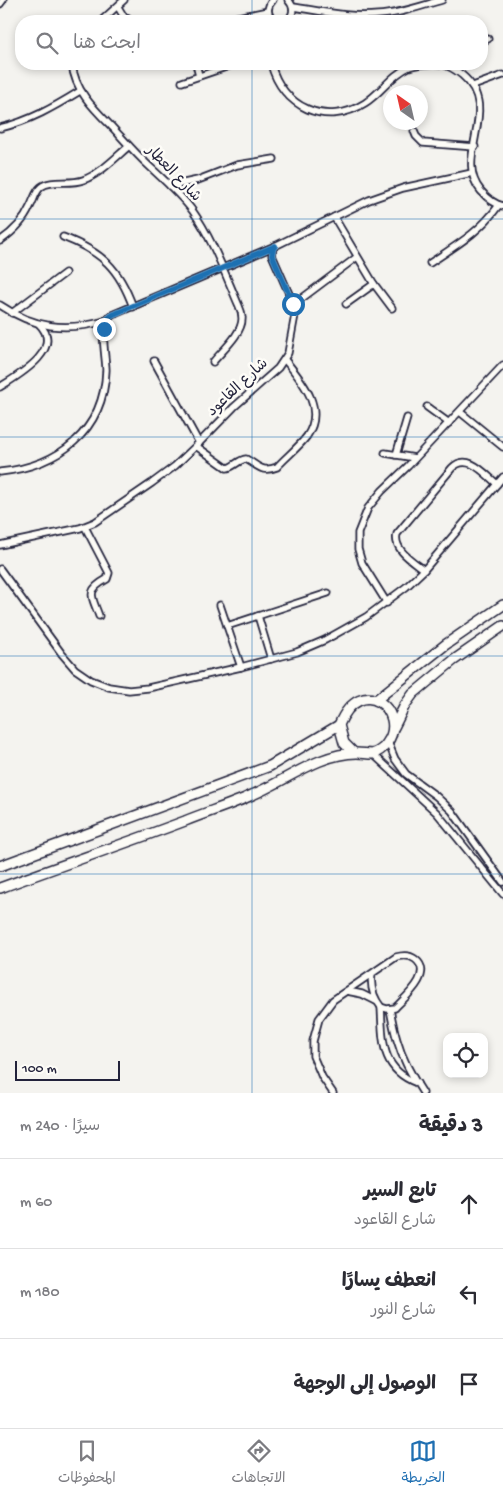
<!DOCTYPE html>
<html lang="ar">
<head>
<meta charset="utf-8">
<style>
	body { margin:0; font-family:"Gochi Hand","Playpen Sans Arabic",sans-serif; background:#f7f7f7; color:#2b2b33; direction:rtl }
	.controls { position:absolute; right:15px; bottom:15px; display:grid; overflow:hidden; border-radius:10px; box-shadow:0 2px 8px #0003 }
	.controls button { width:45px; height:45px; display:grid; place-items:center; padding:0; border:0; border-bottom:1px solid #e1e1e2; background:#fff; color:#2b2b33; font:25px sans-serif }
	.compass { position:absolute; left:383px; top:85px; width:45px; height:45px; border-radius:50%; background:#fff; box-shadow:0 2px 8px #0003; rotate:326deg }
	.scale { position:absolute; left:15px; bottom:12px; width:105px; box-sizing:border-box; padding-left:5px; border:2px solid #22223b; border-top:0; font-size:14px; line-height:18px; white-space:nowrap; color:#22223b; -webkit-text-stroke:4px #fdfcf7; paint-order:stroke }
	.stop { position:absolute; width:15px; height:15px; margin:-11px; border:4px solid #1f6fb2; border-radius:50%; background:#fff }
	.stop.end { background:#1f6fb2; border-color:#fff; box-shadow:0 1px 5px #0008 }
	.list { margin:0; padding:0; list-style:none }
	h2 { display:flex; justify-content:space-between; align-items:center; height:65px; margin:0; padding:0 20px; font-size:21px }
	h2 small { font-size:16px; font-weight:400; color:#7c7c81 }
	.list li { display:grid; grid-template-columns:32px 1fr auto; gap:15px; align-items:center; box-sizing:border-box; height:90px; padding:0 20px; border-top:1px solid #e1e1e2 }
	.list b { display:block; font-size:19px; white-space:nowrap }
	.list p { margin:0; font-size:16px; white-space:nowrap; color:#7c7c81 }
	.list em { font-size:16px; font-style:normal; color:#7c7c81 }
	.icon { flex:none; width:28px; height:28px; fill:none; stroke:currentColor; stroke-width:2; stroke-linecap:round; stroke-linejoin:round }
	.map { position:relative; flex:none; width:503px; height:1093px; overflow:hidden; direction:ltr }
	.search { position:absolute; background:#fff; box-shadow:0 2px 8px #0003; left:15px; right:15px; top:15px; height:55px; display:flex; align-items:center; gap:12px; box-sizing:border-box; padding:0 18px; border-radius:20px; color:#7c7c81; font-size:19px }
	.sheet { height:335px; background:#fff }
	nav { display:flex; justify-content:space-around; align-items:center; box-sizing:border-box; height:70px; border-top:1px solid #e1e1e2; background:#fff; font-size:14px; color:#7c7c81 }
	nav a { display:grid; justify-items:center; gap:2px }
	nav .on { color:#1f6fb2 }
	.map>svg:first-child { display:block }
</style>
</head>
<body>
<div class="map">
<svg width="503" height="1093" viewBox="0 0 503 1093">
	<rect width="100%" height="100%" fill="#f4f3ef"/>
	<filter id="ink" filterUnits="userSpaceOnUse"><feTurbulence type="fractalNoise" baseFrequency=".02" numOctaves="2"/><feDisplacementMap in="SourceGraphic" scale="10" xChannelSelector="R" yChannelSelector="G"/><feConvolveMatrix kernelMatrix="1 2 1 2 8 2 1 2 1" color-interpolation-filters="sRGB"/></filter>
	<g filter="url(#ink)">
		<g fill="none" stroke-linecap="round" stroke-linejoin="round">
			<g stroke="#22223b" stroke-width="9">
				<g id="street">
					<path d="M 273,0 C 266,7 267,16 275,21"/>
					<path d="M 0,4 L 3,0"/>
					<path d="M 118,7 L 124,17 L 133,21"/>
					<path d="M 293,7 C 321,11 349,18 378,15 C 399,14 421,6 442,0"/>
					<path d="M 101,21 L 124,0"/>
					<path d="M 218,21 L 268,11"/>
					<path d="M 286,21 C 294,16 295,7 288,0"/>
					<path d="M 482,40 L 488,39"/>
					<path d="M 72,64 C 75,91 94,109 112,127 C 124,140 136,154 149,166 C 164,180 180,194 192,210 C 212,238 225,274 239,306 C 241,310 242,314 242,318 C 243,333 222,351 213,362"/>
					<path d="M 196,64 L 199,76"/>
					<path d="M 271,64 C 282,107 326,128 365,103 C 381,93 391,75 409,67 C 417,64 433,63 442,64 C 450,66 457,71 462,75 C 503,109 452,157 481,191 C 487,198 494,204 503,206"/>
					<path d="M 182,82 L 229,66"/>
					<path d="M 473,86 L 503,75"/>
					<path d="M 0,128 C 30,121 54,107 80,91"/>
					<path d="M 414,131 L 416,136 L 423,143 L 475,147"/>
					<path d="M 170,186 L 198,180 L 237,165 L 274,159"/>
					<path d="M 334,217 L 374,284 L 392,308"/>
					<path d="M 63,237 C 102,252 119,268 133,307"/>
					<path d="M 0,241 C 13,232 24,221 30,207 C 34,200 35,192 41,187 C 51,179 70,185 83,180 C 100,174 115,158 129,146"/>
					<path d="M 430,263 C 457,245 480,232 499,205"/>
					<path d="M 346,304 L 374,284"/>
					<path d="M 0,305 C 34,328 65,332 105,321"/>
					<path d="M 293,305 L 357,257"/>
					<path d="M 12,313 L 65,273"/>
					<path d="M 154,361 L 199,443"/>
					<path d="M 0,387 C 19,375 65,349 39,324"/>
					<path d="M 427,407 L 449,423"/>
					<path d="M 460,412 L 503,447"/>
					<path d="M 196,446 L 227,468 C 234,467 238,460 246,459 C 259,466 261,473 277,467 C 286,457 299,447 307,436 C 326,408 302,381 285,360"/>
					<path d="M 385,453 L 415,458"/>
					<path d="M 396,455 L 407,418"/>
					<path d="M 0,472 C 58,466 104,432 106,370 C 106,359 100,329 106,320 C 106,319 111,316 112,315 L 275,246"/>
					<path d="M 85,527 L 109,573 L 107,579 C 85,591 92,596 99,616"/>
					<path d="M 0,545 L 80,528 L 95,522 L 152,483 L 175,466 L 199,443 L 234,407 L 278,368 L 288,353 L 295,315 L 290,296 L 272,255 L 273,249 L 275,246 L 369,200 L 403,188 L 472,173"/>
					<path d="M 0,569 L 62,654 L 75,669 L 91,680 L 109,687 L 129,690 L 148,688 L 241,667 L 297,652 L 325,640 L 366,617 L 406,587 L 424,570 L 503,477"/>
					<path d="M 424,570 C 413,561 393,550 397,534 L 452,468 C 468,452 485,474 497,484"/>
					<path d="M 387,603 L 362,563 L 358,549 L 358,533 L 368,508 L 382,491 L 408,466 L 503,365"/>
					<path d="M 220,605 L 241,667"/>
					<path d="M 258,616 L 271,659"/>
					<path d="M 227,626 L 328,593"/>
					<path d="M 388,742 L 395,759 L 406,774 L 436,796 L 452,811 L 503,882"/>
					<path d="M 373,754 L 437,813 L 503,894"/>
					<path d="M 347,991 L 362,994 L 376,1001"/>
					<path d="M 381,1007 C 383,1040 380,1069 417,1083"/>
					<path d="M 390,1009 C 392,1020 394,1030 397,1040 C 402,1058 413,1078 423,1093"/>
					<path d="M 333,1093 L 322,1077 L 313,1056 L 313,1041 L 319,1019 L 333,1000 L 396,957 C 403,955 410,955 415,959 C 435,974 404,998 395,1008 L 387,1009 L 381,1007 C 373,997 370,987 372,974"/>
				</g>
			</g>
			<g stroke="#22223b" stroke-width="12">
				<g id="secondary">
					<path d="M 376,700 L 445,645 L 503,605"/>
					<path d="M 394,727 L 405,705 L 413,694 L 454,660 L 503,626"/>
					<path d="M 0,866 L 270,766 L 339,725"/>
					<path d="M 0,888 C 62,865 124,844 185,821 C 207,812 231,805 252,795 C 286,781 319,753 357,753 C 362,753 367,754 372,754 C 377,753 384,748 387,743 C 409,713 362,670 339,725 L 344,743 L 354,753"/>
				</g>
			</g>
			<use href="#street" stroke="#fdfcf7" stroke-width="5.5"/>
			<use href="#secondary" stroke="#fdfcf7" stroke-width="9"/>
		</g>
	</g>
	<g fill="none" stroke-linecap="round" stroke-linejoin="round" filter="url(#ink)">
		<path stroke="#1f6fb2" stroke-width="6" d="M 104,329 L 105,321 L 112,315 L 275,246 L 273,249 L 272,255 L 293,304"/>
	</g>
	<path fill="none" stroke="#1f6fb2" stroke-width="1" stroke-opacity="0.55" d="M 252,0 L 252,21M 252,64 L 252,1093M 0,219 L 503,219M 0,437 L 503,437M 0,656 L 503,656M 0,874 L 503,874"/>
	<g text-anchor="middle" dominant-baseline="central" stroke-width="5" stroke-linejoin="round" paint-order="stroke">
		<g font-size="15" fill="#22223b" stroke="#fdfcf7">
			<text transform="translate(173 174) rotate(46)">شارع العطار</text>
			<text transform="translate(238 388) rotate(-43)">شارع القاعود</text>
		</g>
	</g>
</svg>
<div class="controls">
<button><svg class="icon" aria-label="locate" viewBox="0 0 24 24"><circle cx="12" cy="12" r="6"/><path d="M12 2v4M12 18v4M2 12h4M18 12h4"/></svg></button>
</div>
<svg class="compass" viewBox="-18 -18 36 36"><path d="M0-13l5 13h-10z" fill="#e53935"/><path d="M0 13l5-13h-10z" fill="#7c7c81"/></svg>
<div class="scale">100 m</div>
<div class="stop" style="left:293px;top:304px"></div>
<div class="stop end" style="left:104px;top:329px"></div>
<div class="search"><svg class="icon" aria-label="search" viewBox="0 0 24 24"><circle cx="10" cy="10" r="6"/><path d="M15 15l6 6"/></svg>ابحث هنا</div>
</div>
<section class="sheet">
<h2>3 دقيقة<small>سيرًا · 240 m</small></h2>
<ul class="list">
<li><svg class="icon" aria-label="ahead" viewBox="0 0 24 24"><path d="M12 20V5M6 11l6-6 6 6"/></svg><div><b>تابع السير</b><p>شارع القاعود</p></div><em>60 m</em></li>
<li><svg class="icon" aria-label="left" viewBox="0 0 24 24"><path d="M17 20v-9H6M10 6l-5 5 5 5"/></svg><div><b>انعطف يسارًا</b><p>شارع النور</p></div><em>180 m</em></li>
<li><svg class="icon" aria-label="arrive" viewBox="0 0 24 24"><path d="M6 21V4h12l-3 4 3 4H6"/></svg><div><b>الوصول إلى الوجهة</b></div></li>
</ul>
</section>
<nav>
<a class="on"><svg class="icon" aria-label="map" viewBox="0 0 24 24"><path d="M3 6l6-2 6 2 6-2v14l-6 2-6-2-6 2zM9 4v14M15 6v14"/></svg>الخريطة</a>
<a><svg class="icon" aria-label="directions" viewBox="0 0 24 24"><path d="M12 3l9 9-9 9-9-9zM9 14v-3h6M13 9l2 2-2 2"/></svg>الاتجاهات</a>
<a><svg class="icon" aria-label="saved" viewBox="0 0 24 24"><path d="M7 4h10v16l-5-4-5 4z"/></svg>المحفوظات</a>
</nav>
</body>
</html>
